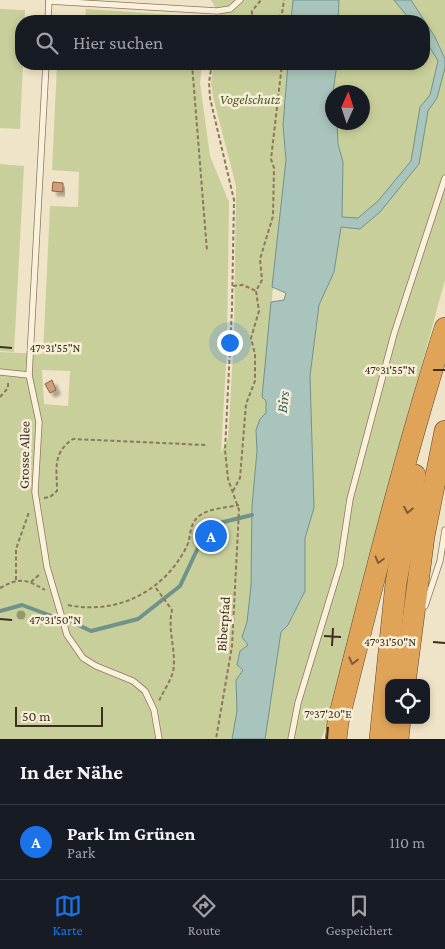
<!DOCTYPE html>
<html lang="de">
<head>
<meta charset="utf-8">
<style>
	body { margin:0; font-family:"Crimson Pro",serif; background:#20242c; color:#f1f3f6 }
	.controls { position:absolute; right:15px; bottom:15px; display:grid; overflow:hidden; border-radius:10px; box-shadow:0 2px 8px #0003 }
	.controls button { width:45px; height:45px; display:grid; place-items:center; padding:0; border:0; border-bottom:1px solid #363941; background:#171b24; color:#f1f3f6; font:25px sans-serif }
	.compass { position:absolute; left:325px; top:85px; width:45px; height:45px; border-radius:50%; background:#171b24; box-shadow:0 2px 8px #0003; rotate:3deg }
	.scale { position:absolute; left:15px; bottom:12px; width:88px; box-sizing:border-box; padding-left:5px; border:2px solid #3d2e20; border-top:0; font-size:14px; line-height:18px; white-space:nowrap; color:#3d2e20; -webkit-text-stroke:4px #f7eed8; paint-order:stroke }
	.you { position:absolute; left:229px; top:342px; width:18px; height:18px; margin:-12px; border:4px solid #fff; border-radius:50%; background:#1a73e8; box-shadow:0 0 0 8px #1a73e833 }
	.badge { display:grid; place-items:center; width:32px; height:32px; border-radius:50%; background:#1a73e8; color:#fff; font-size:16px; font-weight:700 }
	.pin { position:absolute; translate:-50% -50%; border:2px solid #fff; box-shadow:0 1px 5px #0006 }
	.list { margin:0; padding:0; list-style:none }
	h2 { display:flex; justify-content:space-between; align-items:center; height:65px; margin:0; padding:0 20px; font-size:21px }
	h2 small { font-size:16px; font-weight:400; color:#9ea1a6 }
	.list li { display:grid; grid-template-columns:32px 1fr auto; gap:15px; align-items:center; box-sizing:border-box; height:75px; padding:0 20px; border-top:1px solid #363941 }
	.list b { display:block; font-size:19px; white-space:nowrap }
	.list p { margin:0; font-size:16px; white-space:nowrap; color:#9ea1a6 }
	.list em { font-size:16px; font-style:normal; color:#9ea1a6 }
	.icon { flex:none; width:28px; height:28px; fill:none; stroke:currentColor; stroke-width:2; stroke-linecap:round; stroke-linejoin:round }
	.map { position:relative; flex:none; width:445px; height:739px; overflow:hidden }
	.search { position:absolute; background:#171b24; box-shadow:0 2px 8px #0003; left:15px; right:15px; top:15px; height:55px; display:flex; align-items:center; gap:12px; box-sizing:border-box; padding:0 18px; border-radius:20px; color:#9ea1a6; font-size:19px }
	.sheet { height:140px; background:#171b24 }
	nav { display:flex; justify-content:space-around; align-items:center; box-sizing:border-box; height:70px; border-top:1px solid #363941; background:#171b24; font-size:14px; color:#9ea1a6 }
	nav a { display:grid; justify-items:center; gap:2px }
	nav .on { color:#1a73e8 }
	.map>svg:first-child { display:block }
</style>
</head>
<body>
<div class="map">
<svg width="445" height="739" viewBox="0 0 445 739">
	<defs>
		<filter id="shadow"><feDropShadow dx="4.5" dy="4.5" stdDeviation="1" flood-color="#0004"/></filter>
	</defs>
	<rect width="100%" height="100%" fill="#f0e4c8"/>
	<g fill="#c9cf9b" fill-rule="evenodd">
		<path d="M 211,0 L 293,0 L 291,21 L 223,21 Z"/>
		<path d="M 339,0 L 445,0 L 445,280 L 392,474 L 329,721 L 321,739 L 265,739 L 281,632 L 288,625 L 305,591 L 305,538 L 314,508 L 310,376 L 319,305 L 334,272 L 343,162 L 338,144 L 337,123 L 362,122 L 362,92 L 333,92 L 337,64 L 424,64 L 424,21 L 338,21 Z"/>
		<path d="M 0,9 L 25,10 L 25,21 L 21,21 L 23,64 L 20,129 L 0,128 Z"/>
		<path d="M 86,9 L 204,17 L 204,21 L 85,21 Z"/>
		<path d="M 57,64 L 202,64 L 200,83 L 210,156 L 229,202 L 227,347 L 221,453 L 228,438 L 234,337 L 236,186 L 213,97 L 211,82 L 214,64 L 288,64 L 283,125 L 286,160 L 262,397 L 266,401 L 266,413 L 256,430 L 257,451 L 252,506 L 251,586 L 247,622 L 242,637 L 248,645 L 240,651 L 237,665 L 243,670 L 236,680 L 237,711 L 232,739 L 0,739 L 0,352 L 43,354 L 50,206 L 78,207 L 79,172 L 52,170 ZM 42,370 L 70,371 L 68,406 L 44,404 Z"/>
		<path d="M 0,164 L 24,166 L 14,352 L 0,351 Z"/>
	</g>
	<g fill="#a9c4bc" stroke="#6f938a">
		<path d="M 293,0 L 339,0 L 338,21 L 291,21 Z"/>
		<path d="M 394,0 L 411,0 L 435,37 L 445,59 L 445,68 L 437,98 L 428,111 L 419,164 L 380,212 L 360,229 L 341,227 L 334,272 L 319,305 L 310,376 L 314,508 L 305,538 L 305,591 L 288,625 L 281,632 L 265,739 L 232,739 L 237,711 L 236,680 L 243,670 L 237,665 L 240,651 L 248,645 L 242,637 L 247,622 L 251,586 L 252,506 L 257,451 L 256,430 L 260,419 L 266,413 L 266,401 L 262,397 L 271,302 L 284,300 L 286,293 L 272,287 L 286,160 L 283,125 L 288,64 L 337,64 L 332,99 L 332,122 L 337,123 L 338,144 L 343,162 L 342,217 L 358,218 L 378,201 L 411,161 L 420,107 L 430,95 L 438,61 L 424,38 L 424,21 L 411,21 Z"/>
	</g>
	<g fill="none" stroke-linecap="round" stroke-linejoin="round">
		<g stroke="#6f938a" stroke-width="4">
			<path d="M 0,611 L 22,605 L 57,618"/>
			<path d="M 72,622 L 91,631 L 138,619 L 180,586 L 204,535 L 211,525 L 252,515"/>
		</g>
	</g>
	<g fill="#cf9f7d" stroke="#8d5f41" filter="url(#shadow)">
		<path d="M 53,182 L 63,183 L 63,192 L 52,191 Z"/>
		<path d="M 52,380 L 56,390 L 50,393 L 45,384 Z"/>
	</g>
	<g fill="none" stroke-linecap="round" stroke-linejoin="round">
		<g stroke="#8d765c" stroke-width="7">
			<g id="service">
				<path d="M 49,1 L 217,11 L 230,9 L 240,0"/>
				<path d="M 48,21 L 49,0"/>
				<path d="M 46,64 L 29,375 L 39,422 L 35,492 L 47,567 L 67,635 L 83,658 L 96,666 L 133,681 L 145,691 L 154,710 L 159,739"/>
				<path d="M 0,372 L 29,375"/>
				<path d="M 425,606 L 440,561 L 445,530"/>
				<path d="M 291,739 L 298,703 L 340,565 L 350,499 L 394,334 L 445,178"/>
			</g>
		</g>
		<g stroke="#5b4430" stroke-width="22">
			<g id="motorway">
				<path d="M 405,683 L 424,536 L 445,431"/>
				<path d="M 336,739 L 338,722 C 371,590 404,458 445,328"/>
				<path d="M 380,739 L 396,583 L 415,475"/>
				<path d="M 398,739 L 400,720"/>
			</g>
		</g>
		<g stroke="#8d765c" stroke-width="2" stroke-dasharray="4 2.5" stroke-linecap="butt">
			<path d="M 252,21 L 252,11 L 261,0"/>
			<path d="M 272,21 L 282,14 L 284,0"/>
			<path d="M 192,64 L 207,251"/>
			<path d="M 212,64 L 209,82 L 210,98 L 234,200 L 232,308 L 225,450 L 228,479 L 239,510 L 232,646 L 216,739"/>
			<path d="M 233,286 L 243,285 L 256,291"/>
			<path d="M 0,397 L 8,388 L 8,382"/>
			<path d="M 233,491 L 240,478 L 246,404 L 255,381 L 255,354 L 251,338 L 259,311 L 256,291 L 262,280 L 260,259 L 273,216 L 274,168 L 271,159 L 282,64"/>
			<path d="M 44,498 L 50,497 L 57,491 C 57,469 52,453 73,439 L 206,445"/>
			<path d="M 16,580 L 16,549 L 29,512"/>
			<path d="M 31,582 L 40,574"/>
			<path d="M 0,588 C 20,577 26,579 45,590"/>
			<path d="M 156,588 L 172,610 C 167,631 177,651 173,672 C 170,682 163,692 159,701"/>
			<path d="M 68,605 C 117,615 163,592 186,548 C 191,539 189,527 196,519 C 205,508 226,508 239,505"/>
		</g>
		<use href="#service" stroke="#faf1dc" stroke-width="5.5"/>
		<use href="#motorway" stroke="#e0a458" stroke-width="21"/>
	</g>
	<circle fill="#96986f" cx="21" cy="615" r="4.5"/>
	<defs><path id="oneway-chevron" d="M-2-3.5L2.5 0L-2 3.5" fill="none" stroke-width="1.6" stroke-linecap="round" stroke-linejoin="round" transform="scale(1.25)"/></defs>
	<g stroke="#7e5d36">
		<use href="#oneway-chevron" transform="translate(408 510) rotate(101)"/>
		<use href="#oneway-chevron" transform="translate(379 560) rotate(105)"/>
		<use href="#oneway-chevron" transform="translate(353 661) rotate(104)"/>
	</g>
	<path fill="none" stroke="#3d2e20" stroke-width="2" d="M 0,347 L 12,348M 433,370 L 445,370M 0,619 L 12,620M 324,636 L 341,637M 433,642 L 445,643M 332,646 L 333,628M 327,739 L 328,727"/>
	<g text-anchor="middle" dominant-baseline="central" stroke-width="5" stroke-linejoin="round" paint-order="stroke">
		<g font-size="14" font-style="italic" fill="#4d5a26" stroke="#f7eed8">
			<text x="250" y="99">Vogelschutz</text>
		</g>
		<g font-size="14" fill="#3d2e20" stroke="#f7eed8">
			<text transform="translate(24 455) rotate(-89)">Grosse Allee</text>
			<text transform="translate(223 624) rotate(-86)">Biberpfad</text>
		</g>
		<g font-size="15" font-style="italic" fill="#2f5d5a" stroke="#f7eed8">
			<text transform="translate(283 402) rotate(-84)">Birs</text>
		</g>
	</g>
	<g font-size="12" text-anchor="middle" fill="#3d2e20" stroke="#f7eed8" stroke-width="5" stroke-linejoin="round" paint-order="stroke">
		<text x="55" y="352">47°31'55"N</text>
		<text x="390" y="374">47°31'55"N</text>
		<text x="55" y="624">47°31'50"N</text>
		<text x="390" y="646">47°31'50"N</text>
		<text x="328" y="718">7°37'20"E</text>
	</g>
</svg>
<div class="controls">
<button><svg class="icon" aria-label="locate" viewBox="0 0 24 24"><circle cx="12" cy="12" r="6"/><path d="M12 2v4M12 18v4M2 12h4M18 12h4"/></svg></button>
</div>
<svg class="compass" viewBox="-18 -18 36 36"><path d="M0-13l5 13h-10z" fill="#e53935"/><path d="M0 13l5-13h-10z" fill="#9ea1a6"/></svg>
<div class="scale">50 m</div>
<div class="you"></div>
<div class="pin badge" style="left:211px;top:536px">A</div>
<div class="search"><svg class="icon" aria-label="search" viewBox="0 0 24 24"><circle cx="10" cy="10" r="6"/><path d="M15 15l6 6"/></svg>Hier suchen</div>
</div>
<section class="sheet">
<h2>In der Nähe<small></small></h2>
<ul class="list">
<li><span class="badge">A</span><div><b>Park Im Grünen</b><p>Park</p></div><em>110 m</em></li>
</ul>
</section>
<nav>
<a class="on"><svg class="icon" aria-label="map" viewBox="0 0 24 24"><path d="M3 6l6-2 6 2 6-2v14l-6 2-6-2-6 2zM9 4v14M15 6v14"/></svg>Karte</a>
<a><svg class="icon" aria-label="directions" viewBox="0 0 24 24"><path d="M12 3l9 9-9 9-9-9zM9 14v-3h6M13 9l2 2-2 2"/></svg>Route</a>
<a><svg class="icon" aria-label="saved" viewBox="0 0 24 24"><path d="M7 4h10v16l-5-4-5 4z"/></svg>Gespeichert</a>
</nav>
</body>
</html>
